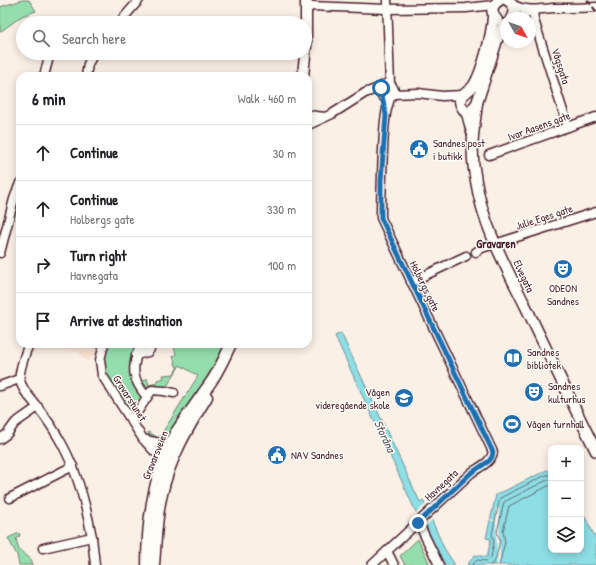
<!DOCTYPE html>
<html lang="en">
<head>
<meta charset="utf-8">
<style>
	body { margin:0; font-family:"Patrick Hand",sans-serif; background:#f6f6f6; color:#202124 }
	.controls { position:absolute; right:12px; bottom:12px; display:grid; overflow:hidden; border-radius:8px; box-shadow:0 2px 10px #0003 }
	.controls button { width:36px; height:36px; display:grid; place-items:center; padding:0; border:0; border-bottom:1px solid #e0e0e0; background:#fff; color:#202124; font:20px sans-serif }
	.compass { position:absolute; left:500px; top:12px; width:36px; height:36px; border-radius:50%; background:#fff; box-shadow:0 2px 10px #0003; rotate:130deg }
	.stop { position:absolute; width:12px; height:12px; margin:-9px; border:3px solid #1f6fb2; border-radius:50%; background:#fff }
	.stop.end { background:#1f6fb2; border-color:#fff; box-shadow:0 1px 4px #0008 }
	.list { margin:0; padding:0; list-style:none }
	h2 { display:flex; justify-content:space-between; align-items:center; height:52px; margin:0; padding:0 16px; font-size:17px }
	h2 small { font-size:13px; font-weight:400; color:#757577 }
	.list li { display:grid; grid-template-columns:26px 1fr auto; gap:12px; align-items:center; box-sizing:border-box; height:56px; padding:0 16px; border-top:1px solid #e0e0e0 }
	.list b { display:block; font-size:15px; white-space:nowrap }
	.list p { margin:0; font-size:13px; white-space:nowrap; color:#757577 }
	.list em { font-size:13px; font-style:normal; color:#757577 }
	.icon { flex:none; width:22px; height:22px; fill:none; stroke:currentColor; stroke-width:2; stroke-linecap:round; stroke-linejoin:round }
	.map { position:relative; flex:none; width:596px; height:565px; overflow:hidden }
	.search { position:absolute; background:#fff; box-shadow:0 2px 10px #0003; left:16px; top:16px; width:296px; height:44px; display:flex; align-items:center; gap:10px; box-sizing:border-box; padding:0 14px; border-radius:22px; color:#757577; font-size:15px }
	.panel { position:absolute; background:#fff; box-shadow:0 2px 10px #0003; left:16px; top:72px; width:296px; height:276px; border-radius:12px }
	.map>svg:first-child { display:block }
</style>
</head>
<body>
<div class="map">
<svg width="596" height="565" viewBox="0 0 596 565">
	<rect width="100%" height="100%" fill="#fbf0e6"/>
	<filter id="ink" filterUnits="userSpaceOnUse"><feTurbulence type="fractalNoise" baseFrequency=".025" numOctaves="2"/><feDisplacementMap in="SourceGraphic" scale="8" xChannelSelector="R" yChannelSelector="G"/><feConvolveMatrix kernelMatrix="1 2 1 2 8 2 1 2 1" color-interpolation-filters="sRGB"/></filter>
	<g filter="url(#ink)">
		<path fill="#f9e2d2" d="M 34,344 L 100,344 L 99,350 L 87,362 L 78,351 L 31,352 Z"/>
		<g fill="#94ddad" stroke="#6f7e6c">
			<path d="M 22,0 L 29,0 L 36,11 L 22,16 L 0,32 L 0,7 Z"/>
			<path d="M 108,344 L 138,344 L 136,387 L 141,396 L 141,400 L 135,411 L 132,412 L 129,410 L 105,372 L 104,358 Z"/>
			<path d="M 176,344 L 225,344 C 216,366 202,383 189,403 C 183,412 175,430 166,436 C 160,440 154,437 148,434 L 148,432 L 159,438 L 198,376 L 180,365 L 166,388 C 157,388 148,391 143,382 L 147,378 L 149,385 L 157,383 L 157,380 L 164,378 L 163,375 L 174,374 L 178,366 L 176,366 L 173,356 L 176,355 L 174,347 L 176,346 Z"/>
			<path d="M 19,533 L 20,536 L 16,539 L 19,550 L 31,559 L 33,565 L 19,565 L 17,555 L 8,538 Z"/>
			<path d="M 418,539 L 430,565 L 405,565 L 400,556 Z"/>
		</g>
		<g fill="#8ddee5" stroke="#72929b">
			<path d="M 341,333 L 420,502 L 423,500 L 444,548 L 455,565 L 443,565 L 415,510 L 335,336 Z"/>
			<path d="M 547,470 L 551,472 L 551,550 L 581,550 L 581,509 L 596,539 L 596,565 L 467,565 L 475,555 L 487,557 L 491,539 L 486,538 L 496,495 Z"/>
		</g>
		<g fill="#fbf0e6">
			<path d="M 426,504 L 433,519 L 423,529 L 416,513 Z"/>
			<path d="M 496,508 L 499,508 L 500,565 L 497,565 L 496,522 L 490,520 L 491,519 L 496,521 Z"/>
		</g>
		<g fill="none" stroke-linecap="round" stroke-linejoin="round">
			<g stroke="#656b75" stroke-width="1">
				<path d="M 472,565 L 477,560 L 487,561 L 491,558 L 494,541 L 492,534 L 500,498 L 546,475 L 551,475"/>
				<path d="M 490,565 L 494,562 L 496,558 L 500,540 L 497,532 L 504,502 L 547,480 L 551,480"/>
				<path d="M 499,565 L 505,542 L 503,531 L 509,506 L 548,486 L 551,486"/>
			</g>
			<g stroke="#4a1f2b" stroke-width="11">
				<g id="minor">
					<path d="M 387,0 L 390,85"/>
					<path d="M 513,5 C 527,12 540,9 554,8 C 568,8 582,8 596,7"/>
					<path d="M 533,10 L 534,20 L 568,127"/>
					<path d="M 306,11 L 311,6 L 386,9 L 466,8 L 493,5"/>
					<path d="M 515,18 L 525,15 L 533,10"/>
					<path d="M 119,23 L 139,0"/>
					<path d="M 44,76 L 50,53"/>
					<path d="M 86,76 L 88,64 L 94,53"/>
					<circle cx="387" cy="91" r="7"/>
					<path d="M 393,94 L 418,93 L 442,96 L 463,95"/>
					<path d="M 308,115 L 325,117"/>
					<path d="M 308,125 L 332,114 L 365,93 L 381,87"/>
					<path d="M 489,155 L 596,117"/>
					<path d="M 476,252 L 482,248 L 596,212"/>
					<path d="M 0,253 L 14,199 L 20,183"/>
					<path d="M 411,282 L 466,256"/>
					<path d="M 29,344 C 26,351 18,373 20,380 C 22,391 32,399 38,408 C 47,419 55,431 62,444 C 78,473 86,505 92,537 L 43,548"/>
					<path d="M 104,344 L 100,360 L 102,375 L 143,439 L 155,452 L 164,457 L 174,456 C 165,442 158,443 143,439"/>
					<path d="M 141,344 C 131,366 131,379 147,397"/>
					<path d="M 136,355 L 148,352 L 150,349 L 150,344"/>
					<path d="M 0,386 L 19,379"/>
					<path d="M 132,420 L 152,390 L 164,391 L 174,393"/>
					<path d="M 0,439 L 7,434 L 15,423 L 38,407"/>
					<path d="M 10,498 L 73,466"/>
					<path d="M 421,528 L 439,565"/>
					<path d="M 92,537 L 95,565"/>
					<path d="M 387,551 L 394,565"/>
					<path d="M 372,565 L 471,473 C 479,467 491,463 493,452 L 381,218 C 381,196 382,173 383,150 C 384,132 384,113 391,96"/>
				</g>
			</g>
			<g stroke="#4a1f2b" stroke-width="13">
				<g id="major">
					<path d="M 507,0 C 514,4 517,11 512,18"/>
					<path d="M 497,20 C 490,13 491,5 500,0"/>
					<path d="M 303,76 L 306,45 L 306,0"/>
					<path d="M 477,103 C 476,114 474,125 473,136 C 472,150 473,167 476,181 C 483,226 506,267 526,307 C 549,355 572,403 596,451"/>
					<path d="M 473,108 L 477,103 L 499,34 L 503,26 L 506,24"/>
					<path d="M 472,132 C 470,126 469,120 467,114 C 464,110 460,106 460,101 C 461,94 470,91 474,85 C 483,70 492,34 493,17"/>
					<path d="M 147,565 C 147,519 153,473 176,432 C 187,415 199,399 211,382 C 219,370 225,357 231,344"/>
					<path d="M 154,565 C 156,542 156,517 162,494 C 170,458 188,428 207,397"/>
				</g>
			</g>
			<use href="#minor" stroke="#fdfcf7" stroke-width="8"/>
			<use href="#major" stroke="#fdfcf7" stroke-width="10"/>
			<path stroke="#4a1f2b" stroke-width="2" stroke-dasharray="6 3" stroke-linecap="butt" d="M 587,0 L 596,11"/>
		</g>
	</g>
	<g fill="none" stroke-linecap="round" stroke-linejoin="round" filter="url(#ink)">
		<path stroke="#1f6fb2" stroke-width="5" d="M 381,88 L 380,92 L 382,96 L 386,115 L 381,181 L 381,218 L 493,452 L 492,457 L 489,461 L 471,473 L 418,523"/>
	</g>
	<defs>
		<g id="civic-disc" transform="scale(1)"><circle r="9.5" fill="#1f6fb2" stroke="#fdfcf7"/><path d="M-.6-6.5H3V-4.5H.6V-3L4-1V1h2V6H-6V1h2V-1L-.6-3ZM-1.2 2.5V6h2.4V2.5Z" fill="#fff"/></g>
		<g id="theatre-disc" transform="scale(1)"><circle r="9.5" fill="#1f6fb2" stroke="#fdfcf7"/><path d="M-5-5.5Q0-4 5-5.5V0Q5 5 0 6Q-5 5-5 0ZM-3.3-2.5H-1v1.5H-3.3ZM1-2.5H3.3v1.5H1ZM-2.8 1Q0 5.5 2.8 1Z" fill="#fff"/></g>
		<g id="library-disc" transform="scale(1)"><circle r="9.5" fill="#1f6fb2" stroke="#fdfcf7"/><path d="M-6-4Q-3-5.5-.7-3.5V5Q-3 3-6 4ZM6-4Q3-5.5 .7-3.5V5Q3 3 6 4Z" fill="#fff"/></g>
		<g id="school-disc" transform="scale(1)"><circle r="9.5" fill="#1f6fb2" stroke="#fdfcf7"/><path d="M0-5L7-2L0 1L-7-2ZM-4 1L0 2.5L4 1V4Q0 6-4 4Z" fill="#fff"/></g>
		<g id="stadium-disc" transform="scale(1)"><circle r="9.5" fill="#1f6fb2" stroke="#fdfcf7"/><path d="M0-5a6.5 5 0 1 0 0 10a6.5 5 0 1 0 0-10ZM-3.5-1.8h7v3.6h-7Z" fill="#fff"/></g>
	</defs>
	<g fill-rule="evenodd">
		<use href="#civic-disc" x="419" y="149"/>
		<use href="#theatre-disc" x="563" y="269"/>
		<use href="#library-disc" x="513" y="358"/>
		<use href="#theatre-disc" x="534" y="392"/>
		<use href="#school-disc" x="404" y="398"/>
		<use href="#stadium-disc" x="512" y="424"/>
		<use href="#civic-disc" x="277" y="455"/>
	</g>
	<g text-anchor="middle" dominant-baseline="central" stroke-width="3" stroke-linejoin="round" paint-order="stroke">
		<g font-size="11" fill="#4a1f2b" stroke="#fdfcf7">
			<text transform="translate(561 66) rotate(72)">Vågsgata</text>
			<text transform="translate(539 126) rotate(-20)">Ivar Aasens gate</text>
			<text transform="translate(544 217) rotate(-18)">Julie Eges gate</text>
			<text transform="translate(524 276) rotate(65)">Elvegata</text>
			<text transform="translate(425 286) rotate(64)">Holbergs gate</text>
			<text transform="translate(130 398) rotate(57)">Gravarstunet</text>
			<text transform="translate(155 455) rotate(-68)">Gravarsveien</text>
			<text transform="translate(441 485) rotate(-43)">Havnegata</text>
		</g>
		<g font-size="11" fill="#4a1f2b" stroke="#fdfcf7" text-anchor="start">
			<text x="433" y="143">Sandnes post<tspan x="433" dy="13">i butikk</tspan></text>
			<text x="563" y="288" text-anchor="middle">ODEON<tspan x="563" dy="13">Sandnes</tspan></text>
			<text x="527" y="352">Sandnes<tspan x="527" dy="13">bibliotek</tspan></text>
			<text x="548" y="386">Sandnes<tspan x="548" dy="13">kulturhus</tspan></text>
			<text x="390" y="392" text-anchor="end">Vågen<tspan x="390" dy="13">videregående skole</tspan></text>
			<text x="526" y="424">Vågen turnhall</text>
			<text x="291" y="455">NAV Sandnes</text>
		</g>
		<g font-size="12" font-weight="bold" fill="#4a1f2b" stroke="#fdfcf7">
			<text x="496" y="243">Gravaren</text>
		</g>
		<g font-size="12" font-style="italic" fill="#5e5863" stroke="#fdfcf7">
			<text transform="translate(385 436) rotate(65)">Storåna</text>
		</g>
	</g>
</svg>
<div class="controls">
<button>+</button>
<button>−</button>
<button><svg class="icon" aria-label="layers" viewBox="0 0 24 24"><path d="M12 4l9 5-9 5-9-5zM3 14l9 5 9-5"/></svg></button>
</div>
<svg class="compass" viewBox="-18 -18 36 36"><path d="M0-13l5 13h-10z" fill="#e53935"/><path d="M0 13l5-13h-10z" fill="#757577"/></svg>
<div class="stop" style="left:381px;top:88px"></div>
<div class="stop end" style="left:418px;top:523px"></div>
<div class="search"><svg class="icon" aria-label="search" viewBox="0 0 24 24"><circle cx="10" cy="10" r="6"/><path d="M15 15l6 6"/></svg>Search here</div>
<section class="panel">
<h2>6 min<small>Walk · 460 m</small></h2>
<ul class="list">
<li><svg class="icon" aria-label="ahead" viewBox="0 0 24 24"><path d="M12 20V5M6 11l6-6 6 6"/></svg><div><b>Continue</b></div><em>30 m</em></li>
<li><svg class="icon" aria-label="ahead" viewBox="0 0 24 24"><path d="M12 20V5M6 11l6-6 6 6"/></svg><div><b>Continue</b><p>Holbergs gate</p></div><em>330 m</em></li>
<li><svg class="icon" aria-label="right" viewBox="0 0 24 24"><path d="M7 20v-9h11M14 6l5 5-5 5"/></svg><div><b>Turn right</b><p>Havnegata</p></div><em>100 m</em></li>
<li><svg class="icon" aria-label="arrive" viewBox="0 0 24 24"><path d="M6 21V4h12l-3 4 3 4H6"/></svg><div><b>Arrive at destination</b></div></li>
</ul>
</section>
</div>
</body>
</html>
